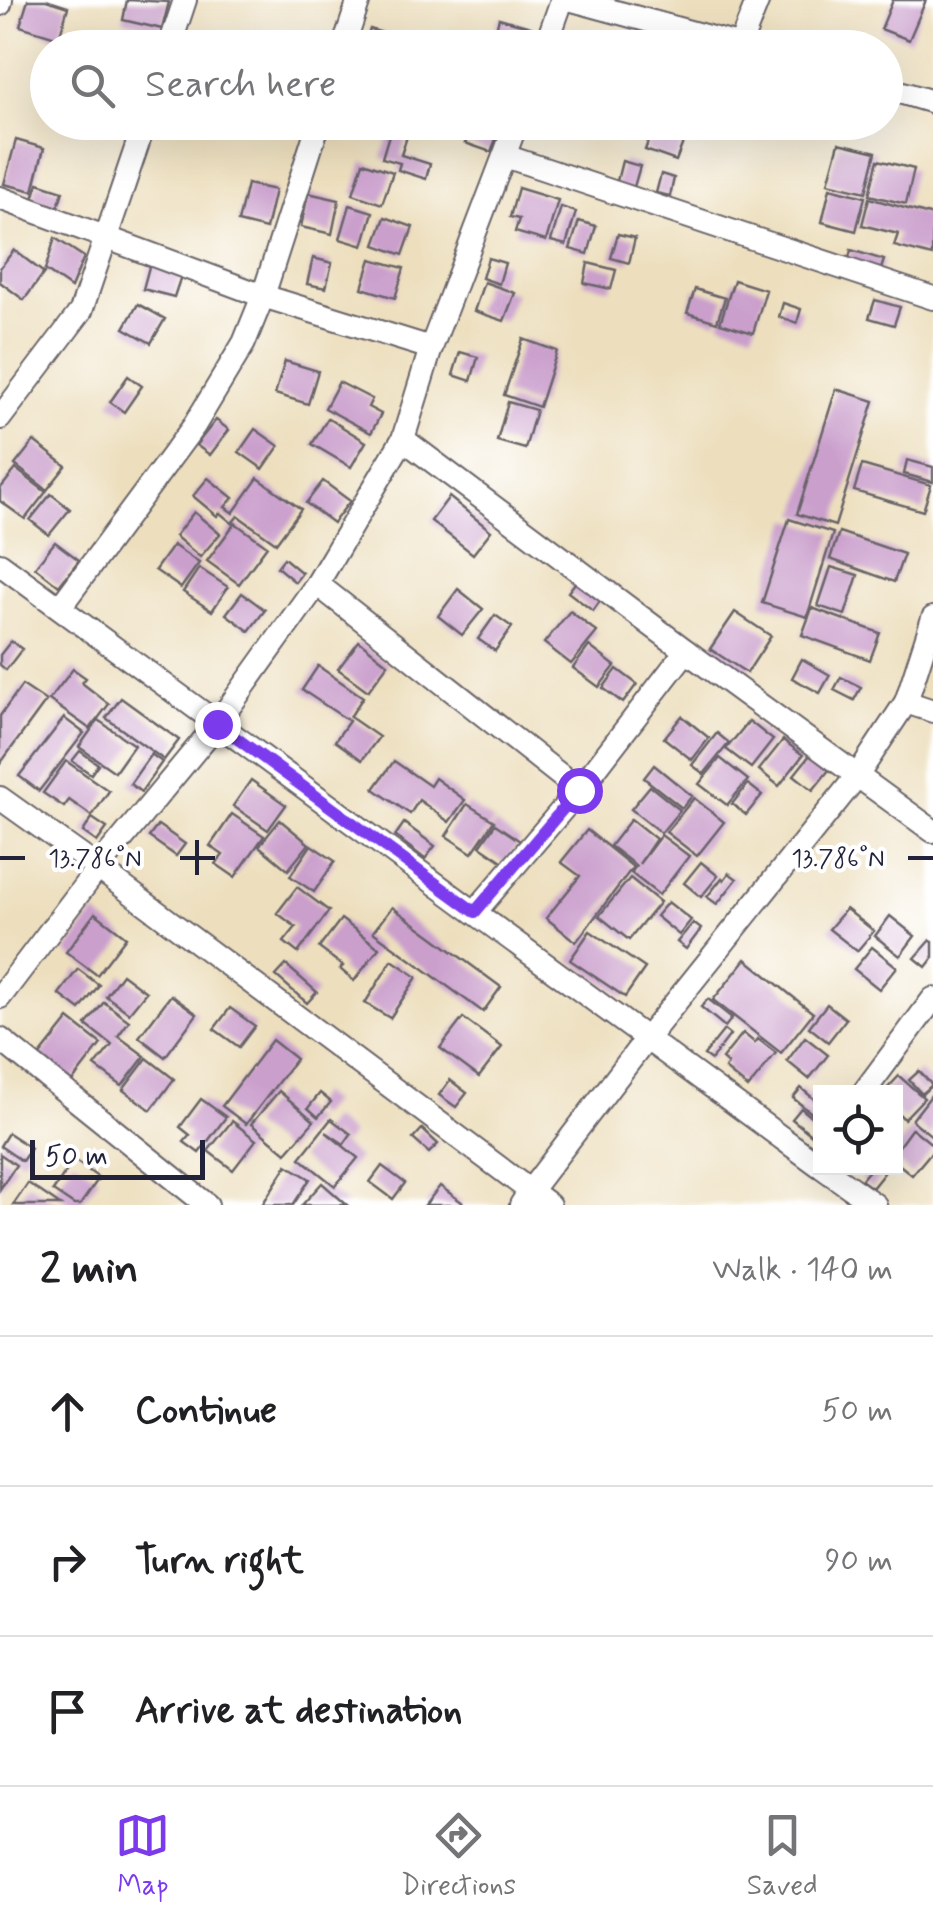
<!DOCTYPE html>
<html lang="en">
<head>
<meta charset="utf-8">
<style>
	body { margin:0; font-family:Mynerve,sans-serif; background:#f2f2f2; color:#202124 }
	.controls { position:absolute; right:30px; bottom:30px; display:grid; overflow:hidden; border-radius:0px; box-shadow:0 10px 40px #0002 }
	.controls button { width:90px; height:90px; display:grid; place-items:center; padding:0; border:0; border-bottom:2px solid #e0e0e0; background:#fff; color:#202124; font:50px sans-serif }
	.scale { position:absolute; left:30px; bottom:25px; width:175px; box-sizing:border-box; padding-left:10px; border:5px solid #22223b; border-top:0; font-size:28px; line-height:35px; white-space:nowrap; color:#22223b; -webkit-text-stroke:8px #fff; paint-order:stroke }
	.stop { position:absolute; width:30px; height:30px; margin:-22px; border:8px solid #7c3aed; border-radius:50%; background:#fff }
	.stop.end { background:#7c3aed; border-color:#fff; box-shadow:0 2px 10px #0008 }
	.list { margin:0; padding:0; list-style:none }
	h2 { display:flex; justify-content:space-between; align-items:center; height:130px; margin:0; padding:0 40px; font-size:42px }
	h2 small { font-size:32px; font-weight:400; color:#757577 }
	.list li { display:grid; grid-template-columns:65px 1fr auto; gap:30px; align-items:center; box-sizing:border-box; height:150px; padding:0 40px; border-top:2px solid #e0e0e0 }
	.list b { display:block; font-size:38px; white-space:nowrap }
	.list em { font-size:32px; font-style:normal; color:#757577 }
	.icon { flex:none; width:55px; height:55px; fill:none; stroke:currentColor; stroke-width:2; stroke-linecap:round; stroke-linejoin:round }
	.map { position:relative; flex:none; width:933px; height:1205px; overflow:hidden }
	.search { position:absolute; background:#fff; box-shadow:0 10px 40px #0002; left:30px; right:30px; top:30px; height:110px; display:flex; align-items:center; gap:25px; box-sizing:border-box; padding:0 35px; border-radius:55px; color:#757577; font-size:38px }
	.sheet { height:580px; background:#fff }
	nav { display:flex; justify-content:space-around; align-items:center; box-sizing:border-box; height:140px; border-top:2px solid #e0e0e0; background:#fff; font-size:28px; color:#757577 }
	nav a { display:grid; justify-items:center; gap:5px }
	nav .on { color:#7c3aed }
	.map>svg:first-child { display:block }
</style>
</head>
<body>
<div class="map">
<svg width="933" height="1205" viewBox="0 0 933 1205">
	<rect width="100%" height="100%" fill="#fff"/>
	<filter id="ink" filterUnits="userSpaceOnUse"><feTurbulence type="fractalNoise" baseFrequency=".01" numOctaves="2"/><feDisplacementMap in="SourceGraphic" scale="20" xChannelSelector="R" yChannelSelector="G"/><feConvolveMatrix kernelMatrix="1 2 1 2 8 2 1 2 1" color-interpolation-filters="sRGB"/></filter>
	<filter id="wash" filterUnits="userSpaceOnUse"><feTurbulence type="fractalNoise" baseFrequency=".0048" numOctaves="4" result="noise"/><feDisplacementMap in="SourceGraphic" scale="40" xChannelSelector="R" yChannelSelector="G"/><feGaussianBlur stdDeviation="2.25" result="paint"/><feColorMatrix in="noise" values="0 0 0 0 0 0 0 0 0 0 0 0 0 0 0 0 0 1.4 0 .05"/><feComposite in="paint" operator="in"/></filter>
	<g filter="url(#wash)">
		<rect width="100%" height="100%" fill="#eddfbe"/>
		<g id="blocks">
			<g fill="#ca9fcc">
				<path d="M 28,0 L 46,0 L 68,7 L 59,38 L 20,26 Z"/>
				<path d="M 127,0 L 169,2 L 162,29 L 123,20 Z"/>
				<path d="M 893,0 L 926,0 L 909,40 L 881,29 Z"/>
				<path d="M 499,18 L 531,27 L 524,48 L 491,47 Z"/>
				<path d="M 370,29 L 398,38 L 394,48 L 364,48 Z"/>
				<path d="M 297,33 L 329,39 L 327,48 L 290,48 Z"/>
				<path d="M 392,125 L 409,130 L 401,155 L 430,164 L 426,179 L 398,170 L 400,163 L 382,158 Z"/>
				<path d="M 653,128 L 684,140 L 676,161 L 645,150 Z"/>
				<path d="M 470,130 L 496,139 L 491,152 L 465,143 Z"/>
				<path d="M 16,140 L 44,148 L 33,191 L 4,184 Z"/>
				<path d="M 839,143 L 876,152 L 866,192 L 828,183 Z"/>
				<path d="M 878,160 L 914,169 L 906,204 L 869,195 Z"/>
				<path d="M 622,161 L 640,166 L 632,194 L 615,189 Z"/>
				<path d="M 363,162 L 393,172 L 382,204 L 353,194 Z"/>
				<path d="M 661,174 L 674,178 L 670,196 L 656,193 Z"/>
				<path d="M 38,183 L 63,191 L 58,207 L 33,199 Z"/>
				<path d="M 247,184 L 275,190 L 266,229 L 238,222 Z"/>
				<path d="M 518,188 L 558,200 L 546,241 L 515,232 L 519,219 L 510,217 Z"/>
				<path d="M 830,188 L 865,197 L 856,231 L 822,222 Z"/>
				<path d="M 308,193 L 339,200 L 332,234 L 301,227 Z"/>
				<path d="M 869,198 L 933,216 L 932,256 L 894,246 L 898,234 L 862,225 Z"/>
				<path d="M 350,205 L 373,212 L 363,246 L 340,239 Z"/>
				<path d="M 561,207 L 576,212 L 566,245 L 551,241 Z"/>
				<path d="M 385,217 L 413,227 L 403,255 L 375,245 Z"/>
				<path d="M 579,221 L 596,226 L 588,254 L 570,249 Z"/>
				<path d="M 618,234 L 635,238 L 629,263 L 611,258 Z"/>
				<path d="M 55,238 L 84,257 L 71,288 L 45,270 Z"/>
				<path d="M 14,250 L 44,273 L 24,300 L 0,282 L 0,268 Z"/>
				<path d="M 851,250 L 884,260 L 879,275 L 847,266 Z"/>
				<path d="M 313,258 L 332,263 L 326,288 L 307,284 Z"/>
				<path d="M 488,258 L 505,263 L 499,284 L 482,278 Z"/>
				<path d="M 371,259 L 404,268 L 395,298 L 362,288 Z"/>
				<path d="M 150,263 L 182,273 L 174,297 L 143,289 Z"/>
				<path d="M 588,263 L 616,270 L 611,289 L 584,283 Z"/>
				<path d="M 734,280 L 766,290 L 753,333 L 720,323 Z"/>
				<path d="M 484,282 L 515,293 L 504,321 L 474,311 Z"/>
				<path d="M 695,289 L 725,298 L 717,322 L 687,313 Z"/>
				<path d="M 875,300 L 900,307 L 894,325 L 869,318 Z"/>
				<path d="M 783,303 L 801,309 L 797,323 L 779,317 Z"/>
				<path d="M 138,304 L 165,319 L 151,343 L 124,328 Z"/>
				<path d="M 523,339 L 557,351 L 539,407 L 504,395 Z"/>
				<path d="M 460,352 L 478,357 L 471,381 L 453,375 Z"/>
				<path d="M 285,361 L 318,371 L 308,404 L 275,394 Z"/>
				<path d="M 128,376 L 142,386 L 124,412 L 110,402 Z"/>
				<path d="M 339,382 L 372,399 L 368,407 L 381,414 L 371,433 L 325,408 Z"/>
				<path d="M 836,389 L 874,401 L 835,526 L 797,514 Z"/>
				<path d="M 508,402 L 536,410 L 525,449 L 497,441 Z"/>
				<path d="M 328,418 L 366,442 L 351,467 L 312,444 Z"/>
				<path d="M 216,420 L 229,430 L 210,455 L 196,445 Z"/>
				<path d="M 255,429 L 279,446 L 263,469 L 239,452 Z"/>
				<path d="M 34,441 L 66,466 L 47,490 L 15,465 Z"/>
				<path d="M 907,460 L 933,467 L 933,482 L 904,474 Z"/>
				<path d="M 862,465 L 931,485 L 923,511 L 854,491 Z"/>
				<path d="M 16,469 L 46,492 L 25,519 L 0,501 L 0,489 Z"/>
				<path d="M 208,478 L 233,498 L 225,507 L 233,513 L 258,478 L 301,509 L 276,543 L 238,516 L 232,523 L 220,513 L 217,516 L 193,496 Z"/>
				<path d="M 323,481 L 350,501 L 333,523 L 306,503 Z"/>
				<path d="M 51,494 L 70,509 L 49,535 L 30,520 Z"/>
				<path d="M 449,497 L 491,531 L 473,554 L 431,521 Z"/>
				<path d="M 194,512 L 220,534 L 200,557 L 175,536 Z"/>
				<path d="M 789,519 L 833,533 L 807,617 L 762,603 Z"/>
				<path d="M 235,523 L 267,546 L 239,584 L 207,561 Z"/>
				<path d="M 839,532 L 904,554 L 894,582 L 830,559 Z"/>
				<path d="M 55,542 L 79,560 L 59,586 L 35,567 Z"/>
				<path d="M 173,545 L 199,563 L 181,588 L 155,570 Z"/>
				<path d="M 284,558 L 302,573 L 295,582 L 277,567 Z"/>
				<path d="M 831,567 L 858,575 L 845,615 L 818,606 Z"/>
				<path d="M 199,568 L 228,587 L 212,611 L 183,592 Z"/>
				<path d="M 575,583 L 600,601 L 593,611 L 568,592 Z"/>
				<path d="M 458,589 L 483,609 L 462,635 L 438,616 Z"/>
				<path d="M 242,593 L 265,610 L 249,631 L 226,614 Z"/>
				<path d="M 812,608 L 880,633 L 870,660 L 802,635 Z"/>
				<path d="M 570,611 L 597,632 L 571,664 L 544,643 Z"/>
				<path d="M 735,612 L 771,636 L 747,673 L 710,649 Z"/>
				<path d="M 495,615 L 512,627 L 495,651 L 478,639 Z"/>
				<path d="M 11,641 L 22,649 L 6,670 L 0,665 L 0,655 Z"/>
				<path d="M 359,641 L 388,664 L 368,691 L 338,669 Z"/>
				<path d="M 589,646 L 615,666 L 599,687 L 573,668 Z"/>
				<path d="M 802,659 L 830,675 L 820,693 L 792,678 Z"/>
				<path d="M 318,666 L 363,697 L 350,717 L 379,737 L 362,760 L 335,741 L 349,721 L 302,690 Z"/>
				<path d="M 73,669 L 86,678 L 82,683 L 109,704 L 90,729 L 49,700 Z"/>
				<path d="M 617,669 L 637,684 L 623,703 L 603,688 Z"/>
				<path d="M 841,677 L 861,687 L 854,700 L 834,690 Z"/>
				<path d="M 22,685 L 46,701 L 0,764 L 0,716 Z"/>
				<path d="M 121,698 L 179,740 L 164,760 L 106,718 Z"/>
				<path d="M 682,716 L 709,738 L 692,760 L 664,738 Z"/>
				<path d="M 64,718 L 84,733 L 39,791 L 19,776 Z"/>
				<path d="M 98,720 L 134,745 L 115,772 L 79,747 Z"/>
				<path d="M 749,721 L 773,740 L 751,768 L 726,749 Z"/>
				<path d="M 717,733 L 729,743 L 704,774 L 692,765 Z"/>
				<path d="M 783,740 L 803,755 L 779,786 L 759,770 Z"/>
				<path d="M 80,751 L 98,764 L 91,774 L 72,761 Z"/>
				<path d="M 151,754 L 162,762 L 141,792 L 130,784 Z"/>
				<path d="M 810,755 L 829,770 L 813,790 L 794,775 Z"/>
				<path d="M 720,758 L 748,780 L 727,805 L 699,784 Z"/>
				<path d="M 66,761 L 109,791 L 92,816 L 69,800 L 64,807 L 43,793 Z"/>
				<path d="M 394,761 L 430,786 L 435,778 L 465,800 L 449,822 L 419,800 L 410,814 L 374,789 Z"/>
				<path d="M 654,765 L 692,796 L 682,808 L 644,778 Z"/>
				<path d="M 251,780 L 286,805 L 268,830 L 233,806 Z"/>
				<path d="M 748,784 L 762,795 L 746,815 L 732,804 Z"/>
				<path d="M 650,786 L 680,810 L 661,833 L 631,809 Z"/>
				<path d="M 694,798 L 724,822 L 697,856 L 666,832 Z"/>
				<path d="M 467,804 L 494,821 L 472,853 L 446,836 Z"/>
				<path d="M 232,814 L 264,836 L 235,877 L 216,864 L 223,855 L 210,846 Z"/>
				<path d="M 92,818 L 107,828 L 97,842 L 83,832 Z"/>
				<path d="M 631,819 L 656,839 L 639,864 L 661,835 L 689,856 L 659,895 L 631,873 L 636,866 L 610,846 Z"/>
				<path d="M 280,820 L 309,844 L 288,870 L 259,846 Z"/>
				<path d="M 404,823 L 435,846 L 425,859 L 395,836 Z"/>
				<path d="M 495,824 L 520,841 L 505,863 L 480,846 Z"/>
				<path d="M 158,825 L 185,844 L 176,856 L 149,837 Z"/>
				<path d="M 587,830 L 633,867 L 576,942 L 546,918 L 580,876 L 561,862 Z"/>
				<path d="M 311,845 L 335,861 L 314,892 L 290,876 Z"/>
				<path d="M 701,862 L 718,876 L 701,897 L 684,883 Z"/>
				<path d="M 729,873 L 737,879 L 717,904 L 707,897 L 722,878 L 724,880 Z"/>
				<path d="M 630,878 L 660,902 L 629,940 L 599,916 Z"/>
				<path d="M 297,887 L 329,911 L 298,953 L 284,942 L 296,927 L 277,913 Z"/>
				<path d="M 668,902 L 691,920 L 679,935 L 656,916 Z"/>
				<path d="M 392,907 L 501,987 L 483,1012 L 373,932 Z"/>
				<path d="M 846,909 L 874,931 L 857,951 L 829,929 Z"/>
				<path d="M 95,913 L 126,937 L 97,975 L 66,952 Z"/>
				<path d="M 890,916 L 915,936 L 900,956 L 875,936 Z"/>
				<path d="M 341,919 L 379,948 L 354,981 L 340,969 L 343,966 L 319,948 Z"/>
				<path d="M 693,923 L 701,929 L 686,949 L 677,942 Z"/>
				<path d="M 590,931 L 645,968 L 625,997 L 570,960 Z"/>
				<path d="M 931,940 L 933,941 L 933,958 L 926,967 L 915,958 Z"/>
				<path d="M 872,947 L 897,967 L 879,989 L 854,969 Z"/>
				<path d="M 746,959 L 813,1013 L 781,1053 L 713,1000 Z"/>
				<path d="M 392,960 L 417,977 L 390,1018 L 365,1003 Z"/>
				<path d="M 286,965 L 317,992 L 307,1003 L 276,976 Z"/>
				<path d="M 78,969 L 99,985 L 80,1010 L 59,994 Z"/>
				<path d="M 122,974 L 146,992 L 129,1013 L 106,996 Z"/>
				<path d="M 171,995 L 197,1014 L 165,1057 L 139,1037 Z"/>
				<path d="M 708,999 L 732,1018 L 725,1027 L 701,1007 Z"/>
				<path d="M 104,1002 L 129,1021 L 118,1036 L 145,1056 L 122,1086 L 95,1066 L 112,1045 L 86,1025 Z"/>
				<path d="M 827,1004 L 846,1019 L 828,1042 L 809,1027 Z"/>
				<path d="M 230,1008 L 255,1026 L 239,1047 L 214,1029 Z"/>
				<path d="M 463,1018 L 502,1047 L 479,1077 L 440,1048 Z"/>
				<path d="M 69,1019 L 101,1044 L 71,1083 L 38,1058 Z"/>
				<path d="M 724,1030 L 730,1035 L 711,1060 L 704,1055 Z"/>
				<path d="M 743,1033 L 755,1043 L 758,1039 L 776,1053 L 748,1088 L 725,1069 L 728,1064 L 722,1059 Z"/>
				<path d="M 805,1037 L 828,1055 L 809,1079 L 787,1061 Z"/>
				<path d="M 272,1040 L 296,1059 L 246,1124 L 222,1106 Z"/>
				<path d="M 147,1058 L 174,1079 L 151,1110 L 123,1090 Z"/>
				<path d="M 919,1071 L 932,1085 L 922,1094 L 909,1080 Z"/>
				<path d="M 899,1076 L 924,1098 L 904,1119 L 896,1111 L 896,1092 L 884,1092 Z"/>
				<path d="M 450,1080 L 467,1093 L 456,1107 L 439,1095 Z"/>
				<path d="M 801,1088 L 820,1104 L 820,1120 L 793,1098 Z"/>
				<path d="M 279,1091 L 314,1121 L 286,1153 L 251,1124 Z"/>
				<path d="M 320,1093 L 331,1102 L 318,1117 L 308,1108 Z"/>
				<path d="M 933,1093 L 933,1137 L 912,1120 Z"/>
				<path d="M 201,1099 L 226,1117 L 199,1153 L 184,1142 L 190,1135 L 180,1127 Z"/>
				<path d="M 801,1108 L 820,1124 L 813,1136 L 792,1119 Z"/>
				<path d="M 331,1119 L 351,1134 L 344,1144 L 326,1132 L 358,1158 L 335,1186 L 300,1158 Z"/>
				<path d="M 232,1121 L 256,1140 L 233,1170 L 208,1151 Z"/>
				<path d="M 912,1128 L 933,1145 L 933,1150 L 912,1175 L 896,1162 L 896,1150 Z"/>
				<path d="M 422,1129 L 438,1144 L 429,1153 L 413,1139 Z"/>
				<path d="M 8,1133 L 31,1148 L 22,1161 L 0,1146 Z"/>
				<path d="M 0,1154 L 16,1165 L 0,1189 Z"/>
				<path d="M 74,1160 L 99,1178 L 80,1205 L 74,1205 L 53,1191 Z"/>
				<path d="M 287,1165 L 310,1179 L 293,1205 L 262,1205 Z"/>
				<path d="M 382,1166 L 405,1183 L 393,1199 L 370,1182 Z"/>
				<path d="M 871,1168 L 877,1168 L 884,1173 L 872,1188 L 861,1180 Z"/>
				<path d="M 28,1183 L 60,1205 L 13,1205 Z"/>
				<path d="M 322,1183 L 347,1205 L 302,1205 Z"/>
				<path d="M 440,1186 L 463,1203 L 461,1205 L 425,1205 Z"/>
			</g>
		</g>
	</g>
	<g filter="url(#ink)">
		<use href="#blocks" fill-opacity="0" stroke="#696469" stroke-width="2.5"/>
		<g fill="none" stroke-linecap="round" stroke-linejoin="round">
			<g stroke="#696469" stroke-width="26">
				<g id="street">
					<path d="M 572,0 L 749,48"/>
					<path d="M 0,4 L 1,0"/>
					<path d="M 740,45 L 758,0"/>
					<path d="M 169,48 L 185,0"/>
					<path d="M 343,48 L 359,0"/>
					<path d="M 545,48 L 562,0"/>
					<path d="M 886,88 L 933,102"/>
					<path d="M 505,156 L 933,298"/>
					<path d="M 0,198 L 263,296 L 431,348"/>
					<path d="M 0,418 L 81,311 L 145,122"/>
					<path d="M 403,439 L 686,651 L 933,831"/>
					<path d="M 0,564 L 820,1166"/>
					<path d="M 317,584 L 579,790"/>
					<path d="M 60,607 L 194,426 L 244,343 L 263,296 L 319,122"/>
					<path d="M 906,702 L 933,711"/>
					<path d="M 0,798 L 98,868 L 549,1205"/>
					<path d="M 475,912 L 579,790 L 686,651"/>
					<path d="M 0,997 L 98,868 L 217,724 L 317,584 L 403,439 L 431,348 L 517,122"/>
					<path d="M 0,1039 L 207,1205"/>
					<path d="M 864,1092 L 933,999"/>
					<path d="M 823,1168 L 875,1205"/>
					<path d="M 521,1205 L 530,1191 L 647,1038 L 857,776 L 906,702 L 933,618"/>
				</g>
			</g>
			<use href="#street" stroke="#fff" stroke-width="22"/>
		</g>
	</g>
	<g fill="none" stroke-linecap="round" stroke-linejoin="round" filter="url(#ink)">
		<path stroke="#7c3aed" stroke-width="12" d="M 217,724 L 475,912 L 579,790"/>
	</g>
	<path fill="none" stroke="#22223b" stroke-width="4" d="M 197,840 L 197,875M 0,858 L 25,858M 180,858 L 215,858M 908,858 L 933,858"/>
	<g font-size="25" text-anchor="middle" fill="#22223b" stroke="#fff" stroke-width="8" stroke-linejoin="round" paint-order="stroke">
		<text x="95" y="866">13.786°N</text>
		<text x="838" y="866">13.786°N</text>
	</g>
</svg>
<div class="controls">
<button><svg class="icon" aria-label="locate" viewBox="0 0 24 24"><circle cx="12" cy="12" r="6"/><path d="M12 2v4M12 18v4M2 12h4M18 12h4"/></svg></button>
</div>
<div class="scale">50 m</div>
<div class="stop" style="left:579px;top:790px"></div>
<div class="stop end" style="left:217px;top:724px"></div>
<div class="search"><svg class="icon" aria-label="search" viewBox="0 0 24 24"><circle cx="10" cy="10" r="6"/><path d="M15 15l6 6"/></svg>Search here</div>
</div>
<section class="sheet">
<h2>2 min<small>Walk · 140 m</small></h2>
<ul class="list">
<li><svg class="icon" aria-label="ahead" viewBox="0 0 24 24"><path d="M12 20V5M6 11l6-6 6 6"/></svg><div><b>Continue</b></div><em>50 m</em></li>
<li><svg class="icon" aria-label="right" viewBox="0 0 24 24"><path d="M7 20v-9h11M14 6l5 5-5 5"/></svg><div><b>Turn right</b></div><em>90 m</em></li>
<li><svg class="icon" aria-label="arrive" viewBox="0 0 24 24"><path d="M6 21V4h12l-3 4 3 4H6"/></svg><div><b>Arrive at destination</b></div></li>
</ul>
</section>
<nav>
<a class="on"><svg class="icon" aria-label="map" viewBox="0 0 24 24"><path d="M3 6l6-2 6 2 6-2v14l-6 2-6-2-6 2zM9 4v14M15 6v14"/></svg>Map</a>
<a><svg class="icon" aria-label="directions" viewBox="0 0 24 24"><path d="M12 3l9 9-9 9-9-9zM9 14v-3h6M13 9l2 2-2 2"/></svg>Directions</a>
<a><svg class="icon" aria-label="saved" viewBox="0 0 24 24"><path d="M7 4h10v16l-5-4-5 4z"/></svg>Saved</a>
</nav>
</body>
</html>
